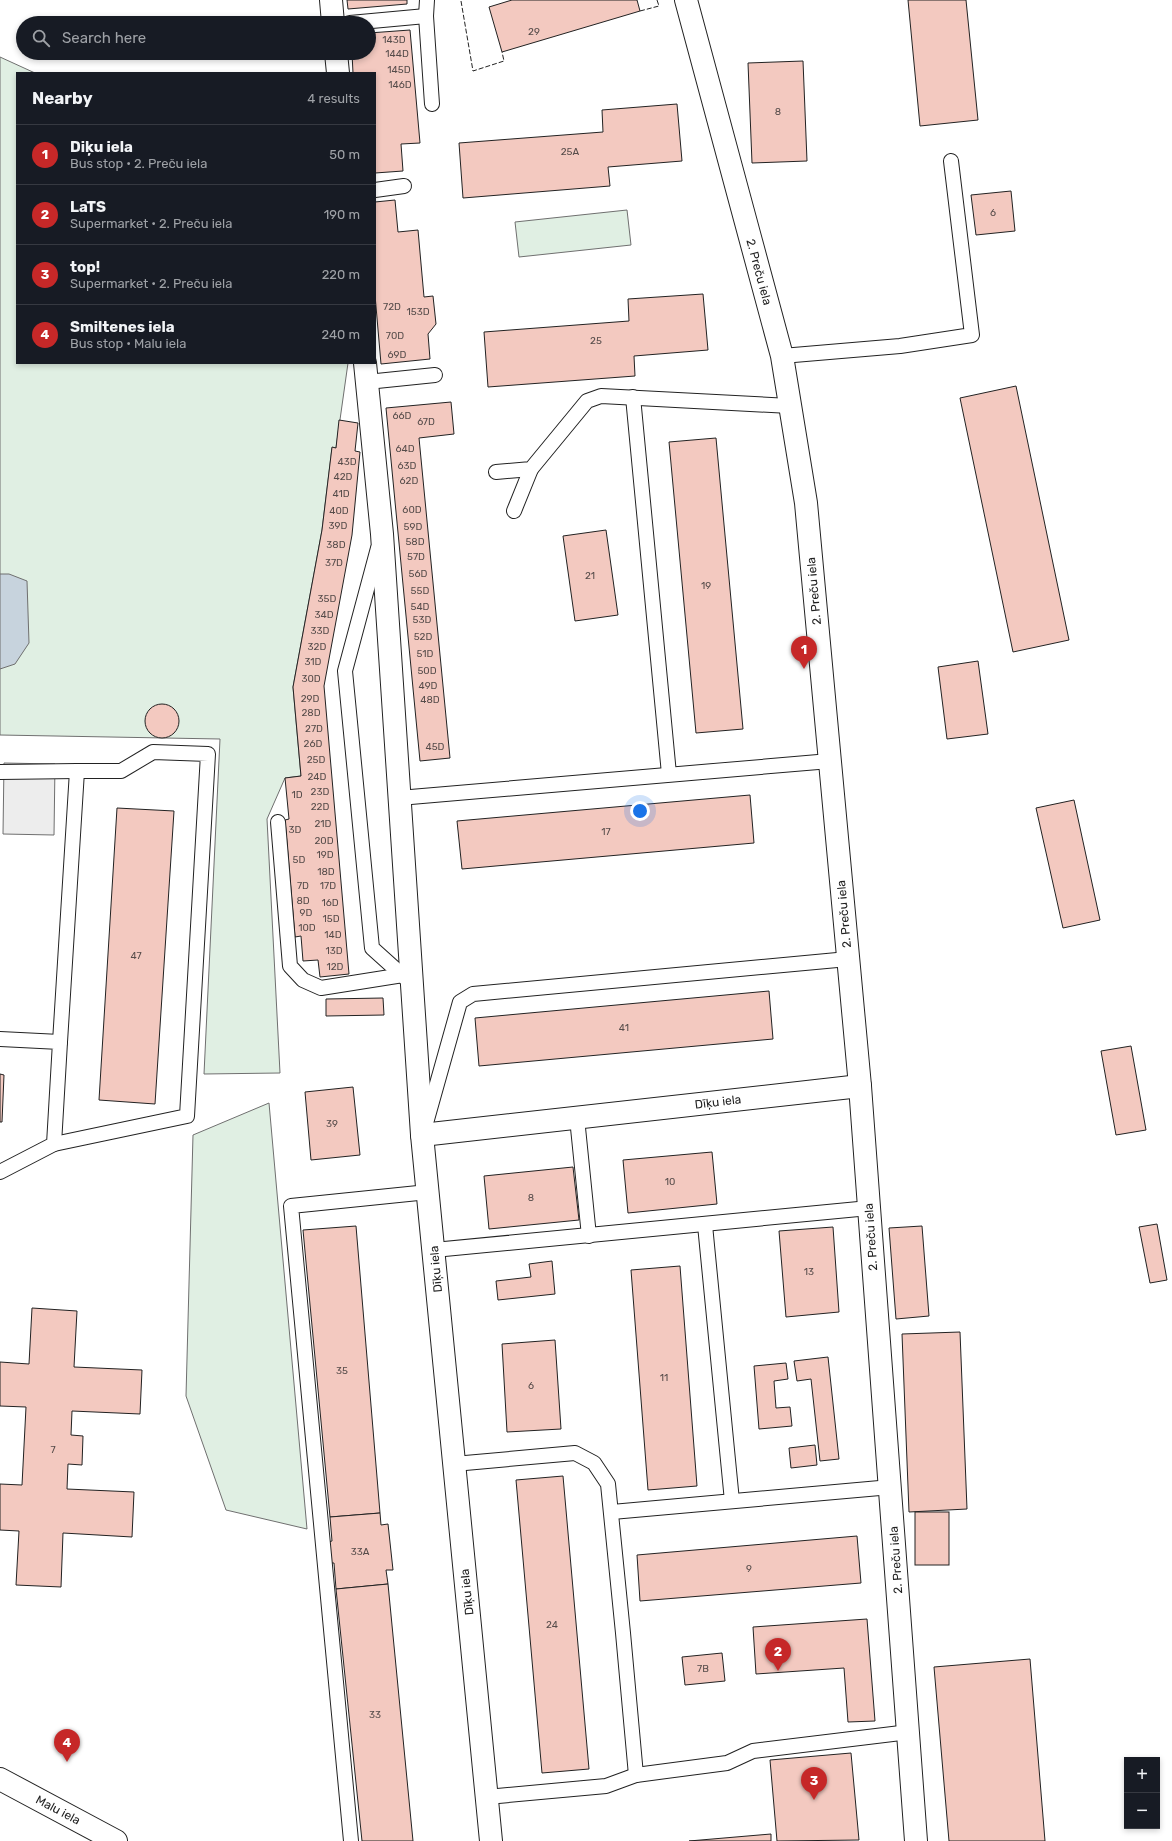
<!DOCTYPE html>
<html lang="en">
<head>
<meta charset="utf-8">
<style>
	body { margin:0; font-family:Rubik,sans-serif; background:#20242c; color:#f1f3f6 }
	.controls { position:absolute; right:12px; bottom:12px; display:grid; overflow:hidden; border-radius:0px; box-shadow:0 2px 6px #0003 }
	.controls button { width:36px; height:36px; display:grid; place-items:center; padding:0; border:0; border-bottom:1px solid #363941; background:#171b24; color:#f1f3f6; font:20px sans-serif }
	.you { position:absolute; left:640px; top:811px; width:14px; height:14px; margin:-10px; border:3px solid #fff; border-radius:50%; background:#1a73e8; box-shadow:0 0 0 6px #1a73e833 }
	.badge { display:grid; place-items:center; width:26px; height:26px; border-radius:50%; background:#c62828; color:#fff; font-size:13px; font-weight:700 }
	.pin { position:absolute; translate:-50% -33px; filter:drop-shadow(0 1px 2px #0008) }
	.pin::after { content:''; position:absolute; top:21px; width:14px; height:12px; background:inherit; clip-path:polygon(0 0,100% 0,50% 100%) }
	.list { margin:0; padding:0; list-style:none }
	h2 { display:flex; justify-content:space-between; align-items:center; height:52px; margin:0; padding:0 16px; font-size:17px }
	h2 small { font-size:13px; font-weight:400; color:#9ea1a6 }
	.list li { display:grid; grid-template-columns:26px 1fr auto; gap:12px; align-items:center; box-sizing:border-box; height:60px; padding:0 16px; border-top:1px solid #363941 }
	.list b { display:block; font-size:15px; white-space:nowrap }
	.list p { margin:0; font-size:13px; white-space:nowrap; color:#9ea1a6 }
	.list em { font-size:13px; font-style:normal; color:#9ea1a6 }
	.icon { flex:none; width:22px; height:22px; fill:none; stroke:currentColor; stroke-width:2; stroke-linecap:round; stroke-linejoin:round }
	.map { position:relative; flex:none; width:1172px; height:1841px; overflow:hidden }
	.search { position:absolute; background:#171b24; box-shadow:0 2px 6px #0003; left:16px; top:16px; width:360px; height:44px; display:flex; align-items:center; gap:10px; box-sizing:border-box; padding:0 14px; border-radius:22px; color:#9ea1a6; font-size:15px }
	.panel { position:absolute; background:#171b24; box-shadow:0 2px 6px #0003; left:16px; top:72px; width:360px; height:292px; border-radius:0px }
	.map>svg:first-child { display:block }
</style>
</head>
<body>
<div class="map">
<svg width="1172" height="1841" viewBox="0 0 1172 1841">
	<rect width="100%" height="100%" fill="#fff"/>
	<g fill="#e0efe3" stroke="#6f6f6f">
		<path d="M 0,57 L 35,73 L 17,73 L 17,363 L 348,363 L 336,448 L 332,448 L 322,530 L 293,687 L 301,776 L 285,778 L 267,819 L 280,1073 L 204,1074 L 220,739 L 0,735 Z"/>
		<path d="M 627,210 L 631,245 L 519,257 L 515,222 Z"/>
		<path d="M 269,1103 L 307,1529 L 226,1510 L 186,1396 L 193,1135 Z"/>
	</g>
	<path fill="#ededed" stroke="#6f6f6f" d="M 4,763 L 55,764 L 54,835 L 3,834 Z"/>
	<path fill="#c7d3dd" stroke="#6f6f6f" d="M 0,574 L 9,574 L 27,581 L 29,643 L 15,664 L 0,669 Z"/>
	<g fill="#f3c9c0" stroke="#222">
		<path d="M 347,0 L 407,0 L 407,4 L 348,9 Z"/>
		<path d="M 512,0 L 637,0 L 640,11 L 502,52 L 489,7 Z"/>
		<path d="M 908,0 L 966,0 L 978,120 L 920,126 Z"/>
		<path d="M 410,30 L 420,143 L 401,144 L 403,171 L 375,173 L 375,73 L 353,73 L 352,53 L 369,53 L 369,33 Z"/>
		<path d="M 803,61 L 807,161 L 752,163 L 748,63 Z"/>
		<path d="M 677,104 L 682,161 L 608,167 L 610,186 L 463,198 L 459,143 L 603,132 L 602,110 Z"/>
		<path d="M 1011,191 L 1015,231 L 976,235 L 971,195 Z"/>
		<path d="M 395,200 L 398,232 L 418,230 L 424,297 L 433,296 L 436,324 L 428,334 L 430,359 L 381,364 L 375,295 L 375,202 Z"/>
		<path d="M 703,294 L 708,350 L 634,356 L 635,376 L 488,387 L 484,332 L 629,321 L 628,299 Z"/>
		<path d="M 1016,386 L 1069,640 L 1013,652 L 960,398 Z"/>
		<path d="M 451,402 L 454,434 L 419,438 L 450,758 L 420,761 L 386,408 Z"/>
		<path d="M 339,420 L 358,423 L 355,451 L 360,452 L 352,535 L 324,686 L 349,974 L 320,977 L 318,960 L 303,961 L 301,936 L 295,937 L 285,820 L 289,819 L 285,778 L 301,776 L 293,687 L 322,530 L 332,447 L 336,448 Z"/>
		<path d="M 716,438 L 743,729 L 696,733 L 669,442 Z"/>
		<path d="M 606,530 L 618,615 L 575,621 L 563,536 Z"/>
		<path d="M 978,661 L 988,734 L 947,739 L 938,667 Z"/>
		<circle cx="162" cy="721" r="17"/>
		<path d="M 750,795 L 754,843 L 462,869 L 457,821 Z"/>
		<path d="M 1074,800 L 1100,920 L 1063,928 L 1036,808 Z"/>
		<path d="M 117,808 L 174,811 L 155,1104 L 99,1100 Z"/>
		<path d="M 769,991 L 773,1039 L 479,1066 L 475,1018 Z"/>
		<path d="M 383,998 L 384,1015 L 326,1016 L 326,999 Z"/>
		<path d="M 1131,1046 L 1146,1130 L 1116,1135 L 1101,1051 Z"/>
		<path d="M 0,1074 L 4,1075 L 2,1122 L 0,1122 Z"/>
		<path d="M 353,1087 L 360,1155 L 311,1160 L 305,1092 Z"/>
		<path d="M 712,1152 L 717,1204 L 628,1213 L 623,1160 Z"/>
		<path d="M 573,1167 L 579,1220 L 489,1229 L 484,1176 Z"/>
		<path d="M 1157,1224 L 1167,1280 L 1150,1283 L 1139,1227 Z"/>
		<path d="M 356,1226 L 380,1513 L 330,1517 L 303,1230 Z"/>
		<path d="M 922,1226 L 929,1316 L 896,1319 L 889,1228 Z"/>
		<path d="M 833,1227 L 839,1312 L 786,1317 L 779,1231 Z"/>
		<path d="M 552,1261 L 555,1294 L 498,1300 L 496,1281 L 531,1277 L 529,1264 Z"/>
		<path d="M 680,1266 L 697,1486 L 648,1490 L 631,1270 Z"/>
		<path d="M 32,1308 L 77,1311 L 74,1367 L 142,1370 L 140,1414 L 72,1411 L 71,1435 L 83,1436 L 82,1465 L 68,1464 L 67,1489 L 134,1492 L 132,1537 L 63,1533 L 61,1587 L 16,1585 L 19,1531 L 0,1530 L 0,1484 L 22,1485 L 26,1407 L 0,1406 L 0,1362 L 29,1364 Z"/>
		<path d="M 960,1332 L 967,1509 L 909,1512 L 902,1334 Z"/>
		<path d="M 555,1340 L 561,1429 L 507,1432 L 502,1344 Z"/>
		<path d="M 828,1357 L 839,1459 L 820,1461 L 811,1379 L 797,1381 L 794,1361 Z"/>
		<path d="M 786,1363 L 788,1379 L 774,1381 L 776,1408 L 790,1407 L 792,1426 L 759,1429 L 754,1366 Z"/>
		<path d="M 815,1445 L 817,1465 L 791,1468 L 789,1448 Z"/>
		<path d="M 563,1476 L 589,1769 L 542,1773 L 516,1480 Z"/>
		<rect x="915" y="1512" width="34" height="53"/>
		<path d="M 380,1513 L 381,1525 L 388,1524 L 393,1570 L 386,1570 L 388,1584 L 336,1589 L 334,1563 L 330,1563 L 328,1542 L 332,1541 L 330,1517 Z"/>
		<path d="M 857,1536 L 861,1583 L 640,1601 L 637,1555 Z"/>
		<path d="M 388,1584 L 413,1841 L 362,1841 L 336,1589 Z"/>
		<path d="M 867,1619 L 875,1721 L 848,1722 L 844,1668 L 756,1674 L 753,1627 Z"/>
		<path d="M 722,1653 L 725,1681 L 685,1685 L 682,1657 Z"/>
		<path d="M 1030,1659 L 1045,1841 L 949,1841 L 934,1667 Z"/>
		<path d="M 851,1753 L 859,1840 L 777,1841 L 770,1760 Z"/>
		<path d="M 771,1834 L 771,1841 L 689,1841 Z"/>
	</g>
	<g fill="none" stroke-linecap="round" stroke-linejoin="round">
		<g stroke="#222" stroke-width="16">
			<g id="service">
				<path d="M 427,0 L 426,16 L 432,104"/>
				<path d="M 350,23 L 426,16"/>
				<path d="M 375,190 L 404,186"/>
				<path d="M 782,356 L 900,346 L 972,335 L 951,161"/>
				<path d="M 367,382 L 435,375"/>
				<path d="M 633,397 L 669,774"/>
				<path d="M 496,472 L 531,469 L 587,401 L 601,396 L 790,406"/>
				<path d="M 514,511 L 531,469"/>
				<path d="M 378,548 L 345,671 L 372,948 L 412,984"/>
				<path d="M 0,772 L 77,771"/>
				<path d="M 399,798 L 830,761"/>
				<path d="M 278,822 L 290,966 L 303,980 L 321,988 L 403,975"/>
				<path d="M 0,1039 L 60,1042 L 54,1144 L 0,1172"/>
				<path d="M 577,1118 L 589,1236"/>
				<path d="M 426,1123 L 460,1002 L 473,994 L 848,959"/>
				<path d="M 54,1144 L 187,1116 L 208,754 L 153,752 L 121,771 L 77,771 L 60,1042"/>
				<path d="M 705,1225 L 732,1501"/>
				<path d="M 434,1250 L 869,1208"/>
				<path d="M 454,1464 L 575,1453 L 594,1463 L 608,1484 L 623,1633 L 636,1775"/>
				<path d="M 612,1512 L 891,1487"/>
				<path d="M 487,1797 L 606,1786 L 636,1775 L 727,1763 L 753,1751 L 909,1732"/>
				<path d="M 351,1841 L 291,1206 L 428,1192"/>
			</g>
		</g>
		<g stroke="#222" stroke-width="24">
			<g id="minor">
				<path d="M 331,0 L 333,23"/>
				<path d="M 686,0 L 782,356 L 806,503 L 860,1086 L 916,1841"/>
				<path d="M 336,53 L 338,73"/>
				<path d="M 365,363 L 382,534 L 422,1135 L 491,1841"/>
				<path d="M 422,1135 L 860,1086"/>
			</g>
		</g>
		<g stroke="#222" stroke-width="24">
			<path id="tertiary" d="M 0,1779 L 116,1841"/>
		</g>
		<use href="#service" stroke="#fff" stroke-width="14"/>
		<use href="#minor" stroke="#fff" stroke-width="22"/>
		<use href="#tertiary" stroke="#fff" stroke-width="22"/>
		<g stroke="#222" stroke-width="1" stroke-dasharray="5 2" stroke-linecap="butt">
			<path d="M 461,1 L 473,71 L 504,61 L 502,52"/>
			<path d="M 640,11 L 659,6 L 657,0"/>
		</g>
	</g>
	<g text-anchor="middle" dominant-baseline="central" stroke-width="3" stroke-linejoin="round" paint-order="stroke">
		<g font-size="10" fill="#564c4a">
			<text x="534" y="32">29</text>
			<text x="394" y="40">143D</text>
			<text x="397" y="54">144D</text>
			<text x="399" y="70">145D</text>
			<text x="400" y="85">146D</text>
			<text x="778" y="112">8</text>
			<text x="570" y="152">25A</text>
			<text x="993" y="213">6</text>
			<text x="392" y="307">72D</text>
			<text x="418" y="312">153D</text>
			<text x="395" y="336">70D</text>
			<text x="596" y="341">25</text>
			<text x="397" y="355">69D</text>
			<text x="402" y="416">66D</text>
			<text x="426" y="422">67D</text>
			<text x="405" y="449">64D</text>
			<text x="347" y="462">43D</text>
			<text x="407" y="466">63D</text>
			<text x="343" y="477">42D</text>
			<text x="409" y="481">62D</text>
			<text x="341" y="494">41D</text>
			<text x="412" y="510">60D</text>
			<text x="339" y="511">40D</text>
			<text x="338" y="526">39D</text>
			<text x="413" y="527">59D</text>
			<text x="415" y="542">58D</text>
			<text x="336" y="545">38D</text>
			<text x="416" y="557">57D</text>
			<text x="334" y="563">37D</text>
			<text x="418" y="574">56D</text>
			<text x="590" y="576">21</text>
			<text x="706" y="586">19</text>
			<text x="420" y="591">55D</text>
			<text x="327" y="599">35D</text>
			<text x="420" y="607">54D</text>
			<text x="324" y="615">34D</text>
			<text x="422" y="620">53D</text>
			<text x="320" y="631">33D</text>
			<text x="423" y="637">52D</text>
			<text x="317" y="647">32D</text>
			<text x="425" y="654">51D</text>
			<text x="313" y="662">31D</text>
			<text x="427" y="671">50D</text>
			<text x="311" y="679">30D</text>
			<text x="428" y="686">49D</text>
			<text x="310" y="699">29D</text>
			<text x="430" y="700">48D</text>
			<text x="311" y="713">28D</text>
			<text x="314" y="729">27D</text>
			<text x="313" y="744">26D</text>
			<text x="435" y="747">45D</text>
			<text x="316" y="760">25D</text>
			<text x="317" y="777">24D</text>
			<text x="320" y="792">23D</text>
			<text x="297" y="795">1D</text>
			<text x="320" y="807">22D</text>
			<text x="323" y="824">21D</text>
			<text x="295" y="830">3D</text>
			<text x="606" y="832">17</text>
			<text x="324" y="841">20D</text>
			<text x="325" y="855">19D</text>
			<text x="299" y="860">5D</text>
			<text x="326" y="872">18D</text>
			<text x="303" y="886">7D</text>
			<text x="328" y="886">17D</text>
			<text x="303" y="901">8D</text>
			<text x="330" y="903">16D</text>
			<text x="306" y="913">9D</text>
			<text x="331" y="919">15D</text>
			<text x="307" y="928">10D</text>
			<text x="333" y="935">14D</text>
			<text x="334" y="951">13D</text>
			<text x="136" y="956">47</text>
			<text x="335" y="967">12D</text>
			<text x="624" y="1028">41</text>
			<text x="332" y="1124">39</text>
			<text x="670" y="1182">10</text>
			<text x="531" y="1198">8</text>
			<text x="809" y="1272">13</text>
			<text x="342" y="1371">35</text>
			<text x="664" y="1378">11</text>
			<text x="531" y="1386">6</text>
			<text x="53" y="1450">7</text>
			<text x="360" y="1552">33A</text>
			<text x="749" y="1569">9</text>
			<text x="552" y="1625">24</text>
			<text x="703" y="1669">7B</text>
			<text x="375" y="1715">33</text>
		</g>
		<g font-size="12" fill="#222" stroke="#fff">
			<text transform="translate(759 272) rotate(75)">2. Preču iela</text>
			<text transform="translate(814 591) rotate(-95)">2. Preču iela</text>
			<text transform="translate(844 914) rotate(-95)">2. Preču iela</text>
			<text transform="translate(718 1102) rotate(-7)">Dīķu iela</text>
			<text transform="translate(871 1237) rotate(-94)">2. Preču iela</text>
			<text transform="translate(436 1269) rotate(-95)">Dīķu iela</text>
			<text transform="translate(896 1560) rotate(-94)">2. Preču iela</text>
			<text transform="translate(467 1592) rotate(-96)">Dīķu iela</text>
			<text transform="translate(58 1810) rotate(28)">Malu iela</text>
		</g>
	</g>
</svg>
<div class="controls">
<button>+</button>
<button>−</button>
</div>
<div class="you"></div>
<div class="pin badge" style="left:804px;top:669px">1</div>
<div class="pin badge" style="left:778px;top:1671px">2</div>
<div class="pin badge" style="left:814px;top:1800px">3</div>
<div class="pin badge" style="left:67px;top:1762px">4</div>
<div class="search"><svg class="icon" aria-label="search" viewBox="0 0 24 24"><circle cx="10" cy="10" r="6"/><path d="M15 15l6 6"/></svg>Search here</div>
<section class="panel">
<h2>Nearby<small>4 results</small></h2>
<ul class="list">
<li><span class="badge">1</span><div><b>Diķu iela</b><p>Bus stop · 2. Preču iela</p></div><em>50 m</em></li>
<li><span class="badge">2</span><div><b>LaTS</b><p>Supermarket · 2. Preču iela</p></div><em>190 m</em></li>
<li><span class="badge">3</span><div><b>top!</b><p>Supermarket · 2. Preču iela</p></div><em>220 m</em></li>
<li><span class="badge">4</span><div><b>Smiltenes iela</b><p>Bus stop · Malu iela</p></div><em>240 m</em></li>
</ul>
</section>
</div>
</body>
</html>
